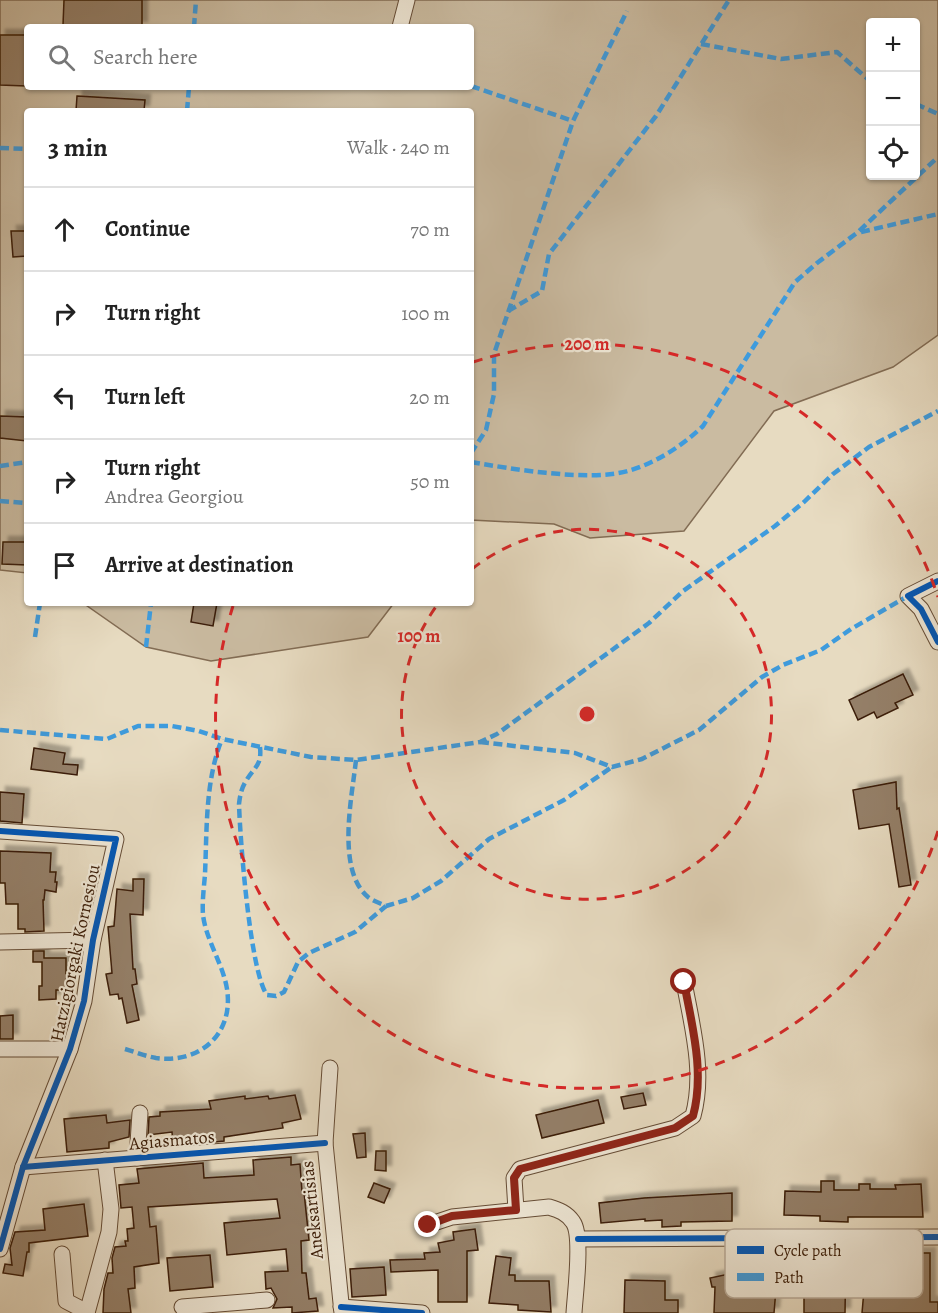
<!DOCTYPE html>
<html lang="en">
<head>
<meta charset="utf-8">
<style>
	body { margin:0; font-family:Alegreya,serif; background:#f2f2f2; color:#222 }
	.controls { position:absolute; right:18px; top:18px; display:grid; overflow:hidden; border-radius:6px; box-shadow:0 2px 4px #0004 }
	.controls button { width:54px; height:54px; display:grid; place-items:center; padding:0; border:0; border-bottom:2px solid #e0e0e0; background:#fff; color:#222; font:30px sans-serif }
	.stop { position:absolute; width:18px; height:18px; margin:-14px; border:4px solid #8f2418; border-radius:50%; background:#fff }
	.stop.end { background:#8f2418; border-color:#fff; box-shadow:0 2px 6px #0008 }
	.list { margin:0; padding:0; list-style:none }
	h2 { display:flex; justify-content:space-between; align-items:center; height:78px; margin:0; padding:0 24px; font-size:26px }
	h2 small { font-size:20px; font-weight:400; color:#767676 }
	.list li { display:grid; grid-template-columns:39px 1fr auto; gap:18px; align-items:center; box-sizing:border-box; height:84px; padding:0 24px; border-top:2px solid #e0e0e0 }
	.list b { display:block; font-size:22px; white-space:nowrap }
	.list p { margin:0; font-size:20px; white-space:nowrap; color:#767676 }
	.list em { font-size:20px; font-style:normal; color:#767676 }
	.icon { flex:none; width:33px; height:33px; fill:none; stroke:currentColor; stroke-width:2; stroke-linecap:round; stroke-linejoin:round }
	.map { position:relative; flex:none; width:938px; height:1313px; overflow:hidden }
	.search { position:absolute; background:#fff; box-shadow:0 2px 4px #0004; left:24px; top:24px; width:450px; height:66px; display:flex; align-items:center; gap:15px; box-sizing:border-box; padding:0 21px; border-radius:6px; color:#767676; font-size:22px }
	.panel { position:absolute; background:#fff; box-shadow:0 2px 4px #0004; left:24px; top:108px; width:450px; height:498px; border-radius:6px }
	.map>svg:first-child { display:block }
</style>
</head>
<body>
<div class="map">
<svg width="938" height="1313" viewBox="0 0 938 1313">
	<defs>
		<filter id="shadow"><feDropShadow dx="5.5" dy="-5.5" stdDeviation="1.5" flood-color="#0004"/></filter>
	</defs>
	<rect width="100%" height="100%" fill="#e7dbc1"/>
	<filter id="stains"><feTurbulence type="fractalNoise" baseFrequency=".00333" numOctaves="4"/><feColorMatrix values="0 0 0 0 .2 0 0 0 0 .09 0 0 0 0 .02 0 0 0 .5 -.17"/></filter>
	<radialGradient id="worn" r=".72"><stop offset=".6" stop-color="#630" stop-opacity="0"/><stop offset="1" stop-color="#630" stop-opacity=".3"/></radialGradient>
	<g fill="#cabba1" stroke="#826c54" stroke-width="1.5" fill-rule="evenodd">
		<path d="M 0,0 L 938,0 L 938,335 L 893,367 L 774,411 L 684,531 L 590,538 L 554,524 L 471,520 L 471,111 L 27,111 L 27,573 L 0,570 ZM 870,22 L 916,22 L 916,176 L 870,176 ZM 27,27 L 471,27 L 471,87 L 27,87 Z"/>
		<path d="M 83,603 L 394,603 L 368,637 L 211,661 L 146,647 Z"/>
	</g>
	<g fill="#947f68" stroke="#3a1c07" stroke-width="1.5" filter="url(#shadow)">
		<path d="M 64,0 L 142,0 L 142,27 L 63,25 Z"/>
		<path d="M 0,35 L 27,35 L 26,86 L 0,85 Z"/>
		<path d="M 77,96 L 145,100 L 144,111 L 76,111 Z"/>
		<path d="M 11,231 L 27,231 L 27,256 L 13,257 Z"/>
		<path d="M 0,416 L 27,417 L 27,441 L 0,438 Z"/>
		<path d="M 3,542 L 27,542 L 27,565 L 2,564 Z"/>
		<path d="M 194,603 L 217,603 L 213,626 L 191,622 Z"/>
		<path d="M 903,674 L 913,695 L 895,703 L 898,708 L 877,718 L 874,712 L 858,720 L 849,700 Z"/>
		<path d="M 34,748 L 65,753 L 63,764 L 78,765 L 77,775 L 31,769 Z"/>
		<path d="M 896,782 L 897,809 L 899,808 L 911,885 L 899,887 L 889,824 L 859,829 L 853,790 Z"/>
		<path d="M 0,792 L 24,794 L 22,823 L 0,821 Z"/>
		<path d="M 0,851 L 51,853 L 50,872 L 56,872 L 55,882 L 57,882 L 56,892 L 45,890 L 44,900 L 43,900 L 44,931 L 25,932 L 25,929 L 18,929 L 18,904 L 6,904 L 5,883 L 0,883 Z"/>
		<path d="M 133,879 L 144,879 L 143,915 L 130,914 L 133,969 L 135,969 L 137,984 L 132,985 L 139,1020 L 127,1023 L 122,998 L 119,999 L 118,994 L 110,995 L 106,974 L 112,973 L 108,927 L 114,926 L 117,889 L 133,891 Z"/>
		<path d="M 33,951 L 44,951 L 44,958 L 66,958 L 66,990 L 56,990 L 56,999 L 39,1000 L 39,986 L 42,986 L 42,962 L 33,962 Z"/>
		<path d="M 13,1015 L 13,1039 L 0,1039 L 0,1016 Z"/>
		<path d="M 643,1093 L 646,1105 L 624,1109 L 621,1097 Z"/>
		<path d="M 295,1095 L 301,1119 L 282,1123 L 283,1128 L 224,1137 L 224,1141 L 215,1142 L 213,1136 L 183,1139 L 184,1144 L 173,1145 L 172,1132 L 148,1135 L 149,1117 L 160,1116 L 160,1112 L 211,1109 L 209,1101 L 245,1096 L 245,1099 L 268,1096 L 269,1099 Z"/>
		<path d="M 598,1100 L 604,1123 L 542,1138 L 536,1115 Z"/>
		<path d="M 106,1115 L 107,1123 L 130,1120 L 129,1137 L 109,1142 L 109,1148 L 67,1152 L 64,1119 Z"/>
		<path d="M 365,1133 L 366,1157 L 357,1158 L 353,1134 Z"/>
		<path d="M 376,1151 L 386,1151 L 386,1171 L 375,1170 Z"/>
		<path d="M 291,1157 L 291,1165 L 300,1164 L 302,1192 L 304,1192 L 309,1240 L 301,1241 L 302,1273 L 306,1273 L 309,1299 L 316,1298 L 318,1311 L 292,1313 L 292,1307 L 273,1308 L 277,1299 L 271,1288 L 266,1289 L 265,1272 L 288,1271 L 286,1249 L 227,1255 L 224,1223 L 280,1218 L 277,1199 L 148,1207 L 150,1227 L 156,1226 L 159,1263 L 134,1267 L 135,1288 L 128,1289 L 131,1313 L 103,1313 L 104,1289 L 108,1273 L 113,1273 L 112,1258 L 115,1247 L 126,1246 L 125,1241 L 128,1241 L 127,1229 L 134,1228 L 132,1207 L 121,1208 L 119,1185 L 139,1183 L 137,1169 L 203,1163 L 204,1178 L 254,1175 L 253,1160 Z"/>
		<path d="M 821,1181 L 834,1181 L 834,1190 L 859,1190 L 859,1184 L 870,1184 L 870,1189 L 896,1189 L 895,1185 L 921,1184 L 923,1217 L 848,1217 L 848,1222 L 820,1221 L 820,1216 L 784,1215 L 785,1191 L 821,1192 Z"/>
		<path d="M 374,1183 L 390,1189 L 384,1203 L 368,1197 Z"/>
		<path d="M 732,1193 L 732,1221 L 681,1222 L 681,1226 L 662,1227 L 662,1220 L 645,1221 L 645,1219 L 601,1223 L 599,1203 L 644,1198 Z"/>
		<path d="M 84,1204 L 88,1236 L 29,1243 L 29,1252 L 27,1252 L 23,1276 L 3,1273 L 5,1264 L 12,1265 L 10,1248 L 15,1232 L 45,1230 L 43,1209 Z"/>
		<path d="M 475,1229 L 478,1250 L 467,1251 L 467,1302 L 438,1302 L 438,1270 L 391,1272 L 390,1260 L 425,1259 L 424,1253 L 440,1252 L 438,1243 L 454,1240 L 453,1232 Z"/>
		<path d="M 777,1250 L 846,1252 L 845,1313 L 804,1313 L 804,1290 L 776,1289 L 774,1313 L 714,1313 L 715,1287 L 712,1287 L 710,1278 L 734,1273 L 734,1252 Z"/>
		<path d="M 895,1253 L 930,1253 L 930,1302 L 938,1302 L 938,1313 L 862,1313 L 864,1290 L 891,1291 L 891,1271 L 896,1271 Z"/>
		<path d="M 210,1255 L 213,1287 L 170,1291 L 167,1258 Z"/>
		<path d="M 496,1256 L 511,1258 L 509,1275 L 515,1275 L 515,1281 L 549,1281 L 551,1312 L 518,1310 L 518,1305 L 489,1303 Z"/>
		<path d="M 384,1267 L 386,1295 L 352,1297 L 350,1269 Z"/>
		<path d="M 625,1280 L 665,1281 L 665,1300 L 678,1300 L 678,1313 L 624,1313 Z"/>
	</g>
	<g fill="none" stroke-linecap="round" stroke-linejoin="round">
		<g stroke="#654c36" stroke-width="17">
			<g id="minor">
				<path d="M 400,27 L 407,0"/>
				<path d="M 938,581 L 908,596 L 921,609 L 938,642"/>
				<path d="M 0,831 L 116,839 L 93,940 L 84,1001 L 70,1049 L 23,1167 L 0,1249"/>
				<path d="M 0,942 L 93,940"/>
				<path d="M 0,1049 L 70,1049"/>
				<path d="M 330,1068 L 325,1143 L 342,1313"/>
				<path d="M 137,1158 L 140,1113"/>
				<path d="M 23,1167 L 325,1143"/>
				<path d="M 516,1210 L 514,1178 L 520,1169 L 675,1128 L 693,1116 C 705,1072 692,1026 684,982"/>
				<path d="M 428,1225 L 452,1217 L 549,1207 C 559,1210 567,1213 573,1222 C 583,1236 575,1294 574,1313"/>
				<path d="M 578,1239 L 938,1237"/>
				<path d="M 62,1254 L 66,1301 L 87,1312"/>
				<path d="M 182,1307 L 267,1300"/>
				<path d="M 341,1307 L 422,1313"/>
				<path d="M 87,1313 L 109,1232 L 111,1209 L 105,1160"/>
			</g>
		</g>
		<use href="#minor" stroke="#efe8d7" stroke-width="15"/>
		<g stroke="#3e9bdd" stroke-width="4.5" stroke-dasharray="9 4.5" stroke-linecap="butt">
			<path d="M 194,27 L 196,0"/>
			<path d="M 701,44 L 781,59 L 837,52 L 870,81"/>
			<path d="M 471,86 L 573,121"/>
			<path d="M 916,104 L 938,114"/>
			<path d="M 187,111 L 189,87"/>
			<path d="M 0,148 L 27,149"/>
			<path d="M 861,232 L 938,214"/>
			<path d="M 508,311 L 542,291 L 549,254 L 656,116 L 729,0"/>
			<path d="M 471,453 L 486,430 L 494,394 L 494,354 L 573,121 L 627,11"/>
			<path d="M 471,462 C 512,469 589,482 628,471 C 656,463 682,446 703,426 L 795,282 L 817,263 L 858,232 L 938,157"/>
			<path d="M 0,466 L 27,462"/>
			<path d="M 0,501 L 27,503"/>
			<path d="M 35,637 L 40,603"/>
			<path d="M 146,647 L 151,603"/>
			<path d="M 0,730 L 107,739 L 138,726 L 172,726 L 199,731 L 222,739 L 311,757 L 356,760 L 480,742 L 497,734 L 649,623 L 683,591 L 775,526 L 804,502 L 833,474 L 869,447 L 938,411"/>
			<path d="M 480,742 L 575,753 L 612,767 L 642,759 L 699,730 L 762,677 L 783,665 L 821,650 L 851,629 L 908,596"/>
			<path d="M 260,747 C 262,766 254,767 246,781 C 241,789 240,796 239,804 C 240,838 250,972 267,995 L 276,996 L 284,992 L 298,962 L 309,953 L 355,932 L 386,906"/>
			<path d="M 356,760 C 352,797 336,870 368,897 C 373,901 380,903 386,906 L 413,898 L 441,881 L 489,839 L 564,800 L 612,767"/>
			<path d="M 125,1049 C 135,1052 145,1056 156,1058 C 200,1064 234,1034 227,989 C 223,964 206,940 203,915 C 202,902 204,887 205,874 C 207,830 205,781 222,739"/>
		</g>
		<g stroke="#efe8d7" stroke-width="10">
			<g id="cycleway">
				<path d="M 938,581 L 908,596 L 921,609 L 938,642"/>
				<path d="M 0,831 L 116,839 L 93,940 L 84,1001 L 70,1049 L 23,1167 L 0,1249"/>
				<path d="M 23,1167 L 325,1143"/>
				<path d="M 578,1239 L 938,1237"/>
				<path d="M 341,1307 L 422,1313"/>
			</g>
		</g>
		<use href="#cycleway" stroke="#0057b8" stroke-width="6"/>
	</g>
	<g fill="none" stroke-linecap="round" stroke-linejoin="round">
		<path stroke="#8f2418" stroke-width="8" d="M 428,1225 L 452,1216 L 516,1210 L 514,1178 L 520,1169 L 675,1128 L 693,1116 C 705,1072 692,1026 684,982"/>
	</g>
	<g fill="none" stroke="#d62828" stroke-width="3" stroke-dasharray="10 8">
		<path d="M472 569A185 185 0 1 1 438 604"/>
		<path d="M938 831A370 370 0 0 1 233 606M473 362A370 370 0 0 1 938 597"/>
	</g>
	<g text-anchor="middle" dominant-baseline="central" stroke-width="4.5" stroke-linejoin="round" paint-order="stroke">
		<g font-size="18" fill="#3a1c07" stroke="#efe8d7">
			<text transform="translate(75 953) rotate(-78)">Hatzigiorgaki Kornesiou</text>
			<text transform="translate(172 1140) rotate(-5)">Agiasmatos</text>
			<text transform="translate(312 1210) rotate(-96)">Aneksartisias</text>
		</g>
	</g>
	<rect x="725" y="1229" width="198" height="69" rx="9" fill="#efe8d7" stroke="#b9ab99" stroke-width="1.5"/>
	<rect x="737" y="1246" width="27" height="8" fill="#0057b8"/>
	<rect x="737" y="1273" width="27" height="8" fill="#3e9bdd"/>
	<g font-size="16" fill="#3a1c07">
		<text x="774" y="1256">Cycle path</text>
		<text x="774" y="1283">Path</text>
	</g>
	<circle cx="587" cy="714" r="9" fill="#d62828" stroke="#efe8d7" stroke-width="3"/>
	<g font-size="18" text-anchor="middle" font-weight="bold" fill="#d62828" stroke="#efe8d7" stroke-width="4.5" stroke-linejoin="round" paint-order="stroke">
		<text x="587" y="350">200 m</text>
		<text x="419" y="642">100 m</text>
	</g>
	<rect width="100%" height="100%" filter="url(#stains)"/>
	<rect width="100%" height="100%" fill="url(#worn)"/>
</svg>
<div class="controls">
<button>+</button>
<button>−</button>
<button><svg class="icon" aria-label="locate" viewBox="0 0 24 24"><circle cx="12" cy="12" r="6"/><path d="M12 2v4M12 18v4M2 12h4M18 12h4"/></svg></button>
</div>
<div class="stop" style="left:684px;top:982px"></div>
<div class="stop end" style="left:428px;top:1225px"></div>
<div class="search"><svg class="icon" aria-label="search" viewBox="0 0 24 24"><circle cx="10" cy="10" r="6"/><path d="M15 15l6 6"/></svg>Search here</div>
<section class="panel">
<h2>3 min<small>Walk · 240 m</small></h2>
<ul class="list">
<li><svg class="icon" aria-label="ahead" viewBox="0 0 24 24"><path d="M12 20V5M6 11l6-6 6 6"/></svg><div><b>Continue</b></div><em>70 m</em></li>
<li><svg class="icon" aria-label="right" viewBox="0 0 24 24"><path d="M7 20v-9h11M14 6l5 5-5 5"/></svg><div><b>Turn right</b></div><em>100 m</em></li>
<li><svg class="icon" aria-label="left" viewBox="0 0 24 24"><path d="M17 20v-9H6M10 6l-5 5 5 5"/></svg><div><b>Turn left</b></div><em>20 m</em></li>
<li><svg class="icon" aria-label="right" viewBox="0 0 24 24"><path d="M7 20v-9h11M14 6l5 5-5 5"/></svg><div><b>Turn right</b><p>Andrea Georgiou</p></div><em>50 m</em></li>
<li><svg class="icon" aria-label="arrive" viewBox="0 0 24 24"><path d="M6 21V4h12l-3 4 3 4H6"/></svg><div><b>Arrive at destination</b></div></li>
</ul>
</section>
</div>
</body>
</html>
